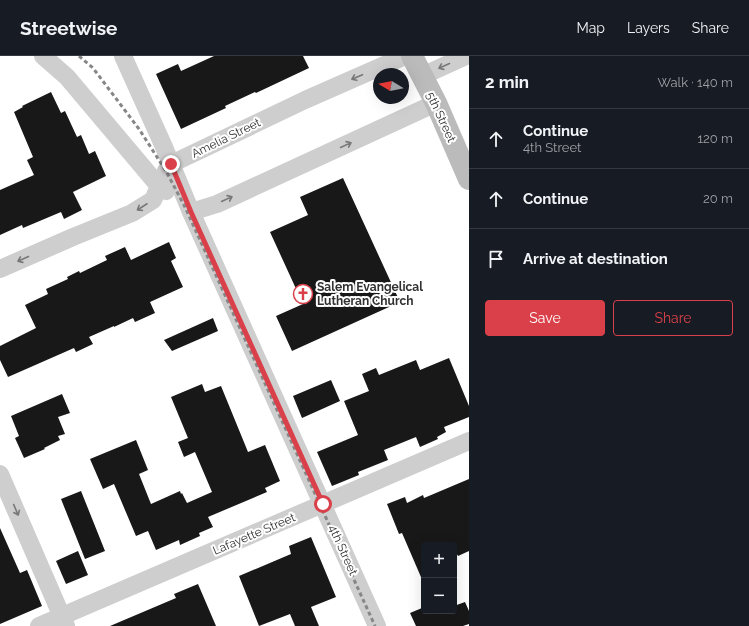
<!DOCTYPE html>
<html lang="en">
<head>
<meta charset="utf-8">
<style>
	body { margin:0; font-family:Raleway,sans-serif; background:#242831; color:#f1f3f6 }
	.controls { position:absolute; right:12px; bottom:12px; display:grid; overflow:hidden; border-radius:4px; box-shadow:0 4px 16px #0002 }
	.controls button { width:36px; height:36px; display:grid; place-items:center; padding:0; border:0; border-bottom:1px solid #363941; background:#171b24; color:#f1f3f6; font:20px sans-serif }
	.compass { position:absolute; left:373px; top:12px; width:36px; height:36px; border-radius:50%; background:#171b24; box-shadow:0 4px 16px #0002; rotate:280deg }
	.stop { position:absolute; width:12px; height:12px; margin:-9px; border:3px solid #da4049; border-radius:50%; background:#fff }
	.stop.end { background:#da4049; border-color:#fff; box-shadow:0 1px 4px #0008 }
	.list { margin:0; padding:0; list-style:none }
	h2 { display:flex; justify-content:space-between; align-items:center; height:52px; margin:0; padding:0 16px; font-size:17px }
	h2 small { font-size:13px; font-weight:400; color:#9ea1a6 }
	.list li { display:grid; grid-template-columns:26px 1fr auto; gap:12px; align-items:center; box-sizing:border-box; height:60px; padding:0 16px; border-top:1px solid #363941 }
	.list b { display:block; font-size:15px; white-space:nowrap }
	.list p { margin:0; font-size:13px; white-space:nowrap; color:#9ea1a6 }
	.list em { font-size:13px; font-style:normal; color:#9ea1a6 }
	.actions { display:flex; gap:8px; padding:12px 16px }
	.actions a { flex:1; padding:9px 0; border:1px solid #da4049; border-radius:4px; text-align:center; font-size:14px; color:#da4049 }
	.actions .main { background:#da4049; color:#fff }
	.icon { flex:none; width:22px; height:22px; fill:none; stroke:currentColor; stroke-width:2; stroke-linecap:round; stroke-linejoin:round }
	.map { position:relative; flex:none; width:469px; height:570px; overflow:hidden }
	header { display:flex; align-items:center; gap:24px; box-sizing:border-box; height:56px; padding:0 20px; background:#171b24; border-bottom:1px solid #363941 }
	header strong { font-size:19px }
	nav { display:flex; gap:22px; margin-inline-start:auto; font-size:14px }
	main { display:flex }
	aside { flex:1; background:#171b24 }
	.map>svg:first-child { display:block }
</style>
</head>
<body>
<header>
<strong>Streetwise</strong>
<nav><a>Map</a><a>Layers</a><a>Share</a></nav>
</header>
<main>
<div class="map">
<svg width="469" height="570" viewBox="0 0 469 570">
	<rect width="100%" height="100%" fill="#fff"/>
	<g fill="#181818">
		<path d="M 214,0 L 303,0 L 309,12 L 256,37 L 255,36 L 225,50 L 226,52 L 181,73 L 156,18 L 178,8 L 181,15 Z"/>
		<path d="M 51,36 L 61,57 L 65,55 L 77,81 L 81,79 L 89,98 L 95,95 L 106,120 L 73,136 L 82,154 L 64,163 L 61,156 L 23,172 L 22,169 L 0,179 L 0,134 L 34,119 L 27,104 L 33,101 L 14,56 L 23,51 L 22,50 Z"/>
		<path d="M 343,122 L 400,246 L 292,295 L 276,260 L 303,248 L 270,176 L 308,159 L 300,141 Z"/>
		<path d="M 169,186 L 176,202 L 171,205 L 183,231 L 150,246 L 155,257 L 135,266 L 133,262 L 114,271 L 114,270 L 89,281 L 93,288 L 76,296 L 74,292 L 8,321 L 0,304 L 0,290 L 36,272 L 25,249 L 48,238 L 46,233 L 68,223 L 67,221 L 79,215 L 80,217 L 107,204 L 105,200 L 125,191 L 131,204 Z"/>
		<path d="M 213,262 L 218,275 L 172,295 L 164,284 Z"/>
		<path d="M 449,302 L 469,350 L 469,361 L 444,371 L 446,376 L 437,381 L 438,383 L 420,391 L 416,381 L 384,394 L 388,404 L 358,416 L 359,419 L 332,430 L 317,396 L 358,379 L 344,345 L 369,335 L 362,318 L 376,312 L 379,319 L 416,304 L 420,314 Z"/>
		<path d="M 331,324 L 340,345 L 302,362 L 293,340 Z"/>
		<path d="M 202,328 L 205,336 L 221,330 L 248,396 L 265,389 L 280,425 L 265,432 L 267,436 L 208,461 L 213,471 L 199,477 L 200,480 L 180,489 L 179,484 L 156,494 L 148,475 L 136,480 L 114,428 L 103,433 L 90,403 L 136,384 L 148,414 L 139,418 L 151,448 L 180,435 L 181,438 L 182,437 L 187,447 L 212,436 L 195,396 L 184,401 L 178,386 L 188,382 L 171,341 Z"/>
		<path d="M 62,338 L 70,357 L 58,361 L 65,378 L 58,380 L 60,384 L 44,392 L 45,393 L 24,402 L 15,382 L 19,380 L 11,360 Z"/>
		<path d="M 469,423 L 469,495 L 458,500 L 454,493 L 454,489 L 424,489 L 424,528 L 402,477 L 399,478 L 387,448 L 405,441 L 407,447 L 423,439 L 424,442 Z"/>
		<path d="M 81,435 L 105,495 L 85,503 L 61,443 Z"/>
		<path d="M 0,472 L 20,517 L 27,514 L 42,550 L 0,568 Z"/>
		<path d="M 311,481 L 336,541 L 311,551 L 319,570 L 295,570 L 290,558 L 259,570 L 239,520 L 291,498 L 289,490 Z"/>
		<path d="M 78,495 L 88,519 L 66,528 L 56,505 Z"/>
		<path d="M 198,528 L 216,570 L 110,570 L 176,542 L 174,538 Z"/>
		<path d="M 465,546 L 469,555 L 469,568 L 463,570 L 416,570 L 410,557 L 422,552 L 424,555 L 454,555 L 454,550 Z"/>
	</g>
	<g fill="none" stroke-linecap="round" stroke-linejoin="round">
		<g stroke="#cecece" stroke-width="18">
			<path d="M 43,0 L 67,21 L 158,129 L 166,135"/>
			<path d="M 123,0 L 164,91 L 191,156 L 377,570"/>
			<path d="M 422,20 L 466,0"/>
			<path d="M 191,156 L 217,148 L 436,47"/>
			<path d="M 0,213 L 73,181 L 132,157 L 153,144 L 166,115 L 171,108 L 305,44 L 405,0"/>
			<path d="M 0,418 L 66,570"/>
			<path d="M 39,570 L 469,385"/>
		</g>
		<path stroke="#bbb" stroke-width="22" d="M 412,0 L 436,47 L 469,123"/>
		<path stroke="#868686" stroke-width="3" stroke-dasharray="4 3" stroke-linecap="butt" d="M 79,0 L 93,12 L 139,73 L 166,115 L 185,151 L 375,570"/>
	</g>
	<defs><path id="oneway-shaft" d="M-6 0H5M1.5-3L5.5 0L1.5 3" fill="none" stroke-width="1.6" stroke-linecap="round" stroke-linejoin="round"/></defs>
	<g stroke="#787878">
		<use href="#oneway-shaft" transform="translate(444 10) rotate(156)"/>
		<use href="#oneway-shaft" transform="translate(357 21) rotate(157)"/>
		<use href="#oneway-shaft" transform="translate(346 89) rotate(-25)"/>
		<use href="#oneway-shaft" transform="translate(227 143) rotate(-25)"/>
		<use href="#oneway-shaft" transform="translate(142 151) rotate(147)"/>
		<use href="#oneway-shaft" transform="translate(23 203) rotate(156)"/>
		<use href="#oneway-shaft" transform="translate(16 454) rotate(67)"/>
	</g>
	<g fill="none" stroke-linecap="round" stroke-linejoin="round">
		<path stroke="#da4049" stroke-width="5" d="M 171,108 L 191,156 L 323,448"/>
	</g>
	<defs>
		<g id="church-ring" transform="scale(1)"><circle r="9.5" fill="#fff" stroke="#da4049" stroke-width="1.5"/><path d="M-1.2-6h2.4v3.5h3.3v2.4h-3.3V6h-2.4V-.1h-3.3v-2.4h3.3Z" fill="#da4049"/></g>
	</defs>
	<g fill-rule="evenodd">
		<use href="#church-ring" x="303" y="238"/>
	</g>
	<g text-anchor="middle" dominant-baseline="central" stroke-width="4" stroke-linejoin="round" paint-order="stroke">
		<g font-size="12" fill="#313131" stroke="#fff">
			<text transform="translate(441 61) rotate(65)">5th Street</text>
			<text transform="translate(226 82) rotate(-26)">Amelia Street</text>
			<text transform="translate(254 478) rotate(-23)">Lafayette Street</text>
			<text transform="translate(343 494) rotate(66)">4th Street</text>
		</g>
		<g font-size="12" font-weight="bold" fill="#313131" stroke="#fff" text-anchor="start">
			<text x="317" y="231">Salem Evangelical<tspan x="317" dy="14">Lutheran Church</tspan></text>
		</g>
	</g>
</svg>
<div class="controls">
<button>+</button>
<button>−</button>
</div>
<svg class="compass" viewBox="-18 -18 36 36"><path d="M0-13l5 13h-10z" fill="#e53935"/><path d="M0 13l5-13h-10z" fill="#9ea1a6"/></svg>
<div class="stop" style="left:323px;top:448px"></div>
<div class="stop end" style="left:171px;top:108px"></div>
</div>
<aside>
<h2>2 min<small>Walk · 140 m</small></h2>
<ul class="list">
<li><svg class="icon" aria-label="ahead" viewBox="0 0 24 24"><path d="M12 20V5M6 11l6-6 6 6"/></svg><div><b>Continue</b><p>4th Street</p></div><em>120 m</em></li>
<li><svg class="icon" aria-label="ahead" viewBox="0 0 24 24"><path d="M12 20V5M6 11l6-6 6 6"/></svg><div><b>Continue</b></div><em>20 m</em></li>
<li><svg class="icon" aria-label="arrive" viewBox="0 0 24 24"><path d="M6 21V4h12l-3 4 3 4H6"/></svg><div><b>Arrive at destination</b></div></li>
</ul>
<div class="actions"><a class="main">Save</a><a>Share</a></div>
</aside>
</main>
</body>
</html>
